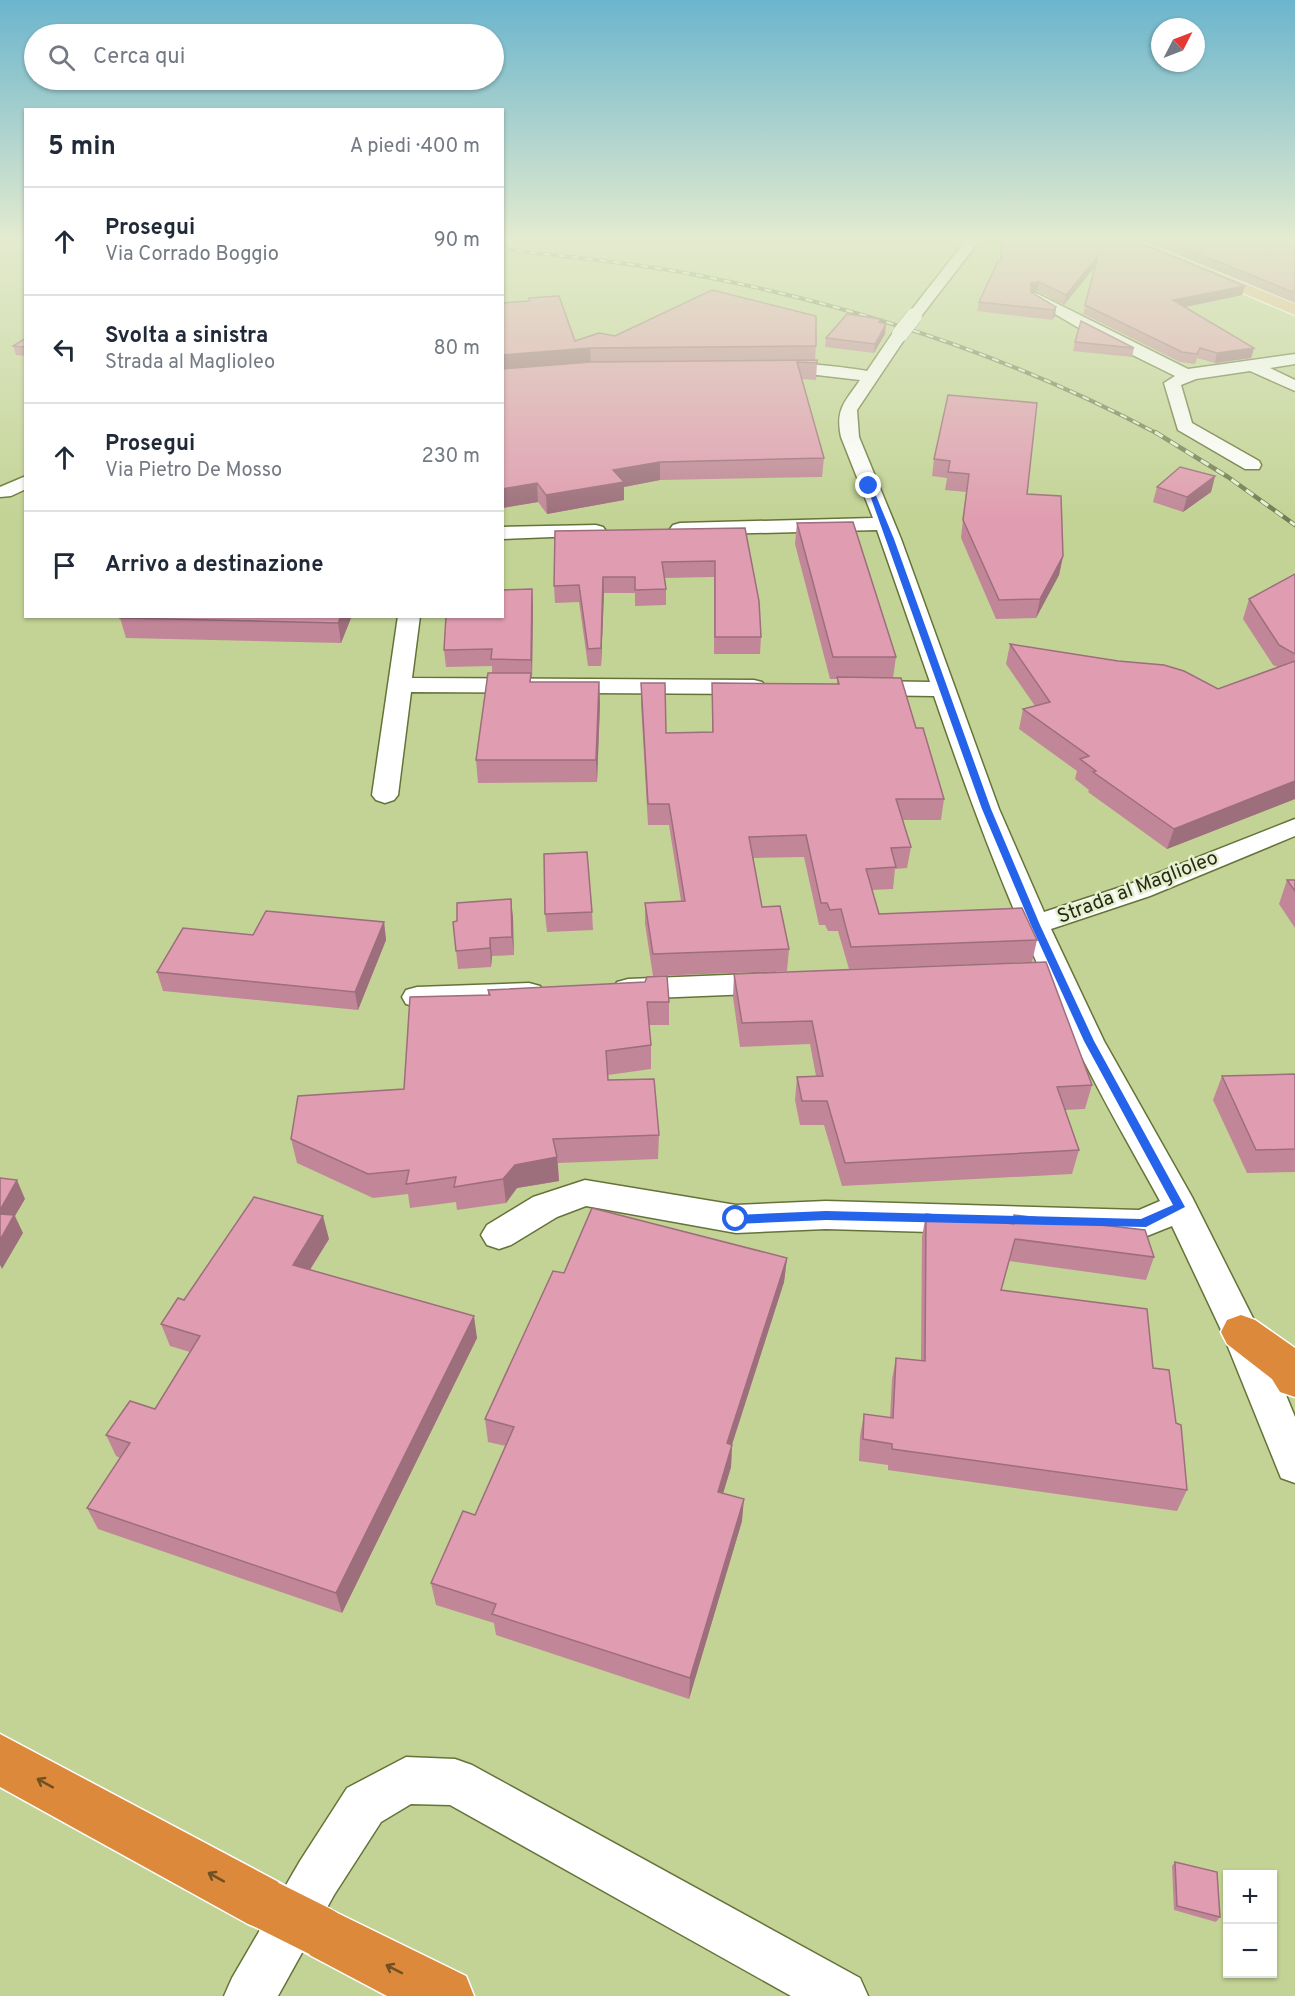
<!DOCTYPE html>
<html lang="it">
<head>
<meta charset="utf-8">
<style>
	body { margin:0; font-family:Overpass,sans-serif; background:#f6f6f7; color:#1f2937 }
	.controls { position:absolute; right:18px; bottom:18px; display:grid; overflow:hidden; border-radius:0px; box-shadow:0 2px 4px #0004 }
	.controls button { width:54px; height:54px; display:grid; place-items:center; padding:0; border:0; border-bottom:2px solid #e0e1e3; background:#fff; color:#1f2937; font:30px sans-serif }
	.compass { position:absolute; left:1151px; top:18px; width:54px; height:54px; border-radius:50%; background:#fff; box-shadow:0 2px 4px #0004; rotate:48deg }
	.stop { position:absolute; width:18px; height:18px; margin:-14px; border:4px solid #2563eb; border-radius:50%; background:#fff }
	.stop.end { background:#2563eb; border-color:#fff; box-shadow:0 2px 6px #0008 }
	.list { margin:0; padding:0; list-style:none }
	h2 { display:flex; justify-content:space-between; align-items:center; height:78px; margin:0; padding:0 24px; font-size:26px }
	h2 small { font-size:20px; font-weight:400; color:#747a83 }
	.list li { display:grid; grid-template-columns:39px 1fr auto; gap:18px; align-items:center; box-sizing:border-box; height:108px; padding:0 24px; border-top:2px solid #e0e1e3 }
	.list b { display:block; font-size:22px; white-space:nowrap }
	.list p { margin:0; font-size:20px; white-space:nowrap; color:#747a83 }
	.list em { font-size:20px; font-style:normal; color:#747a83 }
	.icon { flex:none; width:33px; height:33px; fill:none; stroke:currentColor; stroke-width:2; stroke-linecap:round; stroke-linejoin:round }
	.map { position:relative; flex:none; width:1295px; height:1996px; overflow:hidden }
	.search { position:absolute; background:#fff; box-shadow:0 2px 4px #0004; left:24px; top:24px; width:480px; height:66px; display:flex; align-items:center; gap:15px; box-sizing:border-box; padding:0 21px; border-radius:33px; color:#747a83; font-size:22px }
	.panel { position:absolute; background:#fff; box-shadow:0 2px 4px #0004; left:24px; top:108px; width:480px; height:510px; border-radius:0px }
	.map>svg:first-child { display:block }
</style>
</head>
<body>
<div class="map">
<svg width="1295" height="1996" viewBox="0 0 1295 1996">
	<rect width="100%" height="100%" fill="#c3d395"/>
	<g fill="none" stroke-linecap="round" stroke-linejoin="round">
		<g stroke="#657339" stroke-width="3">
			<g id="minor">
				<path d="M 966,240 L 980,240 L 919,319 L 909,319 L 906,316 L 909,313 Z"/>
				<path d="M 1036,293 L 1188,369 L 1295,354 L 1295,364 L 1270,368 L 1295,380 L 1295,391 L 1250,371 L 1196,379 L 1181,385 L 1192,423 L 1259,461 L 1261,465 L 1259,469 L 1245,469 L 1178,430 L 1164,383 L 1175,376 L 1084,331 L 1031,300 L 1029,297 L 1031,294 Z"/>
				<path d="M 900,329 L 908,334 L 857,410 L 859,437 L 901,539 L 999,809 L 1044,912 L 1130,884 L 1295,819 L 1295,836 L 1150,896 L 1051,929 L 1104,1041 L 1192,1197 L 1260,1332 L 1295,1417 L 1295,1483 L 1281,1478 L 1222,1332 L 1172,1226 L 1142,1238 L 826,1229 L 736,1233 L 586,1206 L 557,1217 L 511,1245 L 499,1249 L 487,1245 L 481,1235 L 487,1225 L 533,1197 L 585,1180 L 736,1205 L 826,1201 L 1139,1210 L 1160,1201 C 1131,1148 1100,1095 1074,1041 C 1018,930 974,813 934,696 L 865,695 L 857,693 L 853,688 L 857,683 L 865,681 L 930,682 L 877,530 L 680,535 L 673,533 L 670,529 L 673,525 L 680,523 L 873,518 L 841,437 C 835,409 845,402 860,380 L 817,375 L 775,376 L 767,371 C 778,357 848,368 867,371 L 894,331 Z"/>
				<path d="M 26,476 L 26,489 L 11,496 L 0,497 L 0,487 Z"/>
				<path d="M 596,525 L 603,527 L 606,531 L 603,535 L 502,539 L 502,527 Z"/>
				<path d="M 398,616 L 420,616 L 412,678 L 754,680 L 762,682 L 766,687 L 762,692 L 754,694 L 411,692 L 398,795 L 394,800 L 385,803 L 376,800 L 372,795 Z"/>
				<path d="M 775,973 L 785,976 L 790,983 L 785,990 L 775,993 L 628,999 L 617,996 L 613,989 L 617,982 L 628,979 Z"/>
				<path d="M 529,983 L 540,986 L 544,993 L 540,1000 L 529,1003 L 417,1007 L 406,1004 L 402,997 L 406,990 L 417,987 Z"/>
				<path d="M 406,1757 L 455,1759 L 472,1765 L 860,1978 L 868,1996 L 791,1996 L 450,1805 L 411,1804 L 381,1822 L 334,1895 L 278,1996 L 224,1996 L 232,1978 L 300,1861 L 347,1788 Z"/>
			</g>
		</g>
		<g stroke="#fff" stroke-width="3">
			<path id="major" d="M 1117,240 L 1137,240 L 1295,304 L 1295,315 Z"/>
		</g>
		<g stroke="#fff" stroke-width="3">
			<g id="highway">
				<path d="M 1241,1315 L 1255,1320 L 1295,1348 L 1295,1397 L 1280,1392 L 1272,1379 L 1227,1344 L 1221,1332 L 1227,1320 Z"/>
				<path d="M 0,1734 L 286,1886 L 294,1905 L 286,1924 L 267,1932 L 248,1924 L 0,1787 Z"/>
				<path d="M 321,1905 L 466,1976 L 474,1996 L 387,1996 L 302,1951 L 294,1932 L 302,1913 Z"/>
			</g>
		</g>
		<use href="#minor" fill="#fff" fill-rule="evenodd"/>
		<use href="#major" fill="#eab88a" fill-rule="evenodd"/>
		<use href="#highway" fill="#dc893c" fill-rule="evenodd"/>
		<g stroke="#727d52" stroke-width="4">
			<path id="rail-far1" d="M 502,249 C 565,257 629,262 691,274 C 855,305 1011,356 1158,434"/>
		</g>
		<g stroke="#727d52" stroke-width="4.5">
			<path id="rail" d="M 1155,432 L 1228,477 L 1295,525"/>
		</g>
		<use href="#rail-far1" stroke="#e7efd1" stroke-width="2" stroke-dasharray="7" stroke-linecap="butt"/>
		<use href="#rail" stroke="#e7efd1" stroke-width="3" stroke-dasharray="9" stroke-linecap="butt"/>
		<g stroke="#657339" stroke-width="17" stroke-linecap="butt">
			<path id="minor-bridge" d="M 900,334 L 914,316"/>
		</g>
		<g stroke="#fff" stroke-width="52" stroke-linecap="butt">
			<path id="highway-bridge" d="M 267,1905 L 321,1932"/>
		</g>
		<use href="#minor-bridge" stroke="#fff" stroke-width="16"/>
		<use href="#highway-bridge" stroke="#dc893c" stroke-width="50"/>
	</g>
	<g fill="#c18798">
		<path d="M 1000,240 L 1133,240 L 1245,286 L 1242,295 L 1185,307 L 1254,348 L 1251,358 L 1215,363 L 1197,358 L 1195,364 L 1180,362 L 1083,314 L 1095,267 L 1064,305 L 1037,291 L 1031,292 L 1056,307 L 1055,316 L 1052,320 L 977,311 L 979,302 L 1000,261 Z"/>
		<path d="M 1142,240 L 1295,240 L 1295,303 Z"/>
		<path d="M 529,298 L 575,341 L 615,336 L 816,346 L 815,360 L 817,363 L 816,380 L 802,379 L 824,458 L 822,477 L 660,480 L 624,487 L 624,500 L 547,514 L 538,502 L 502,508 L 502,303 L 529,301 Z"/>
		<path d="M 881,323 L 885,334 L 874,353 L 825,347 L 826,338 Z"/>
		<path d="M 26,338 L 26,356 L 16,355 L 13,346 Z"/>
		<path d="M 1075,342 L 1134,348 L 1132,357 L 1073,351 Z"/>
		<path d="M 948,395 L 1027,494 L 1063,556 L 1059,575 L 1036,618 L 996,619 L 961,538 L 966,492 L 945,490 L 947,478 L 932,476 L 934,459 Z"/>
		<path d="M 1215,476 L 1211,492 L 1183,512 L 1153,502 L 1157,487 Z"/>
		<path d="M 797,523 L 896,657 L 893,678 L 916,728 L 944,799 L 941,820 L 902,820 L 911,847 L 907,868 L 895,869 L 893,889 L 872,890 L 879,914 L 1037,940 L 1032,962 L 849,969 L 838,931 L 828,931 L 825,925 L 819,925 L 804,857 L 753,858 L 762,907 L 789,949 L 787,971 L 653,976 L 645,924 L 645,903 L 681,901 L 669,825 L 648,825 L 641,704 L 641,683 L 666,733 L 712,732 L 712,683 L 837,684 L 837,679 L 830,679 L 795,544 Z"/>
		<path d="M 745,528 L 761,637 L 760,654 L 714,654 L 714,577 L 665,578 L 666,589 L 666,605 L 635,606 L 635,593 L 604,593 L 601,666 L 588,666 L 579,602 L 555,603 L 554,586 Z"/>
		<path d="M 1295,574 L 1295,799 L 1167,849 L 1088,792 L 1089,790 L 1075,779 L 1077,771 L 1019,729 L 1023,709 L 1035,706 L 1006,664 L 1010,644 L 1218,689 L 1278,667 L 1273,665 L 1243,619 L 1249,599 Z"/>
		<path d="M 532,589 L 533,606 L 532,677 L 531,677 L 531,682 L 599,682 L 600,704 L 597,782 L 478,783 L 476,760 L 492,673 L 492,666 L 446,667 L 444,650 Z"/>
		<path d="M 120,618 L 351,618 L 341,643 L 126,638 Z"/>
		<path d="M 1287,880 L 1295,880 L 1295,928 L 1279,904 Z"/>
		<path d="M 511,899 L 514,955 L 492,956 L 491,967 L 458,969 L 453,922 Z"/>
		<path d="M 592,912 L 593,930 L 547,932 L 545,914 Z"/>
		<path d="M 384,922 L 386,940 L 358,1010 L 163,991 L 157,972 L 253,935 Z"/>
		<path d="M 734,974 L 1092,1085 L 1085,1109 L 1065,1110 L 1079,1150 L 1072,1174 L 842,1186 L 824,1125 L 800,1125 L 795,1100 L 797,1077 L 816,1076 L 810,1044 L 740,1047 L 733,997 Z"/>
		<path d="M 488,990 L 669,1002 L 669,1025 L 649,1025 L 651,1045 L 651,1069 L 608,1075 L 608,1080 L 659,1135 L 658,1159 L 558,1163 L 559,1181 L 517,1188 L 506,1203 L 457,1210 L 456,1202 L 410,1208 L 408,1194 L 373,1198 L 297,1163 L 291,1139 L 404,1089 L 488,995 Z"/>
		<path d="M 1295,1074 L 1295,1172 L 1247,1173 L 1213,1100 L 1222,1076 Z"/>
		<path d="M 926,1214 L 1012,1224 L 1014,1215 L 1154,1257 L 1146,1280 L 1009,1261 L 1001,1290 L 1153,1368 L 1176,1423 L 1187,1490 L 1177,1511 L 888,1470 L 888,1465 L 859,1461 L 860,1436 L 864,1414 L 890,1418 L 892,1379 L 896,1358 L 921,1361 L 922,1237 Z"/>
		<path d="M 329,1239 L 310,1270 L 477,1338 L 342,1613 L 98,1529 L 87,1508 L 120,1458 L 116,1456 L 106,1435 L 155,1409 L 190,1352 L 170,1346 L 161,1324 L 184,1300 Z"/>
		<path d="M 787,1258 L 784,1282 L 732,1445 L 731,1467 L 723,1493 L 742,1521 L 689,1699 L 496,1635 L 494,1623 L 436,1605 L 431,1583 L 475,1515 L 506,1446 L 488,1442 L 485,1419 L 564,1273 Z"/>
		<path d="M 1175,1862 L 1220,1917 L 1216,1922 L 1174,1910 L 1172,1866 Z"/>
	</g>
	<g fill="#9d6e7c">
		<path d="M 1098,256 L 1096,265 L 1064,305 L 1066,295 Z"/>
		<path d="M 1039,282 L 1037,291 L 1029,293 L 1031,283 Z"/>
		<path d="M 1245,286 L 1242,295 L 1171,310 L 1173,300 Z"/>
		<path d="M 1056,307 L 1055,316 L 1052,320 L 1054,310 Z"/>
		<path d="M 886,324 L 885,334 L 874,353 L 875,344 Z"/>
		<path d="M 590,348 L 591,365 L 502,372 L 502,355 Z"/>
		<path d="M 1254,348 L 1251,358 L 1215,363 L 1217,353 Z"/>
		<path d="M 660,462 L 660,480 L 624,487 L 624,500 L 547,514 L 546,495 L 613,470 Z"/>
		<path d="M 1215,476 L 1211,492 L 1183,512 L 1187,497 Z"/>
		<path d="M 537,483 L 538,502 L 502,508 L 502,489 Z"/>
		<path d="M 1063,556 L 1059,575 L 1036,618 L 1040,599 Z"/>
		<path d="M 603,577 L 604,593 L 601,666 L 601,648 Z"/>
		<path d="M 532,589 L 533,606 L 532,677 L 531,660 Z"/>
		<path d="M 341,616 L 351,616 L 351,618 L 341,643 L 338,623 Z"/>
		<path d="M 599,682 L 600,704 L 597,782 L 596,760 Z"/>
		<path d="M 1295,781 L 1295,799 L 1167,849 L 1174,829 Z"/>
		<path d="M 511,899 L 513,917 L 514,955 L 512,937 Z"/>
		<path d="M 384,922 L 386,940 L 358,1010 L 355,992 Z"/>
		<path d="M 490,938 L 492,956 L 491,967 L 490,948 Z"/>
		<path d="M 557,1157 L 559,1181 L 517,1188 L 506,1203 L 503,1179 L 515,1165 Z"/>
		<path d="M 17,1180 L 25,1199 L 15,1216 L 23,1233 L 2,1269 L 0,1265 L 0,1210 Z"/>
		<path d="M 323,1216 L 329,1239 L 299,1287 L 293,1265 Z"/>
		<path d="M 787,1258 L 784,1282 L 725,1466 L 727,1443 Z"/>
		<path d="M 474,1316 L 477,1338 L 342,1613 L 336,1593 Z"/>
		<path d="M 732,1445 L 731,1467 L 717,1514 L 718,1492 Z"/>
		<path d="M 744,1499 L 742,1521 L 689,1699 L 690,1678 Z"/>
	</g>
	<g fill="#e09db1" stroke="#9d6e7c" stroke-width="1.5">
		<path d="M 1001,240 L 1133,240 L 1245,286 L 1173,300 L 1254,348 L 1217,353 L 1200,348 L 1197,354 L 1182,352 L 1085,305 L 1098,256 L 1066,295 L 1039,282 L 1031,283 L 1031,292 L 1056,307 L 1054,310 L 979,302 L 998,261 L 1001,261 Z"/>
		<path d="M 1165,240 L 1295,240 L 1295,293 Z"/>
		<path d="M 712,290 L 816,316 L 816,346 L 590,348 L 502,355 L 502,303 L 529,301 L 529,298 L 559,296 L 575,341 L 599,333 L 615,336 Z"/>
		<path d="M 847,314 L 881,319 L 879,322 L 886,324 L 875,344 L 826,338 Z"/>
		<path d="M 1081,321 L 1134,348 L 1075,342 Z"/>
		<path d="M 26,338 L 26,347 L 13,346 Z"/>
		<path d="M 817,360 L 817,363 L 797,362 L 824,458 L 660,462 L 613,470 L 624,482 L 546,495 L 537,483 L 502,489 L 502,369 L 591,362 Z"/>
		<path d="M 948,395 L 1037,403 L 1027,494 L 1061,496 L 1063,556 L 1040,599 L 999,600 L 963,520 L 969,474 L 948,472 L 950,461 L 934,459 Z"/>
		<path d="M 1180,467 L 1215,476 L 1187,497 L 1157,487 Z"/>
		<path d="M 853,522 L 896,657 L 833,657 L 797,523 Z"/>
		<path d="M 745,528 L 759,601 L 761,637 L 715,637 L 715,561 L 662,562 L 666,589 L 635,590 L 635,577 L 603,577 L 601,648 L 588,649 L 579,585 L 554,586 L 555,531 Z"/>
		<path d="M 1295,574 L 1295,654 L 1279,645 L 1249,599 Z"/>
		<path d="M 532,589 L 531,660 L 491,659 L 492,649 L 444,650 L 446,616 L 502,616 L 502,590 Z"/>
		<path d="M 121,616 L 341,616 L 338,623 L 120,618 Z"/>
		<path d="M 1010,644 L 1118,661 L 1164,665 L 1184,671 L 1218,689 L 1295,661 L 1295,781 L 1174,829 L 1093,772 L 1096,771 L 1080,759 L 1089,756 L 1023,709 L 1050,702 Z"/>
		<path d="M 488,673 L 531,673 L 530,682 L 599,682 L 596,760 L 476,760 Z"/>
		<path d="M 837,677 L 901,678 L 916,728 L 923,728 L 944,799 L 896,799 L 911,847 L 891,848 L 896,867 L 866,869 L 879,914 L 1022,908 L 1037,940 L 851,947 L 841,909 L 830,910 L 827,903 L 821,903 L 806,835 L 749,837 L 762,907 L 780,906 L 789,949 L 653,954 L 645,903 L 685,901 L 669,804 L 648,804 L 641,683 L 665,683 L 666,733 L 713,732 L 712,683 L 839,684 Z"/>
		<path d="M 587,852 L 592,912 L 545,914 L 544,854 Z"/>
		<path d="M 1287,880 L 1295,880 L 1295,891 Z"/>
		<path d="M 511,899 L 512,937 L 490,938 L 490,948 L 456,951 L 453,922 L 457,921 L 457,903 Z"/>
		<path d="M 266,911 L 384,922 L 355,992 L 157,972 L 183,928 L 253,935 Z"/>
		<path d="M 1046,962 L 1092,1085 L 1057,1087 L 1079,1150 L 845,1163 L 827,1101 L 802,1101 L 797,1077 L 823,1076 L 812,1021 L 742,1023 L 734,974 Z"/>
		<path d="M 667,976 L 669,1002 L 647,1002 L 651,1045 L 606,1051 L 608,1080 L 654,1079 L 659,1135 L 553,1139 L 557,1157 L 515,1165 L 503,1179 L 454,1187 L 456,1177 L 406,1184 L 409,1170 L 368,1174 L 291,1139 L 298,1096 L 404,1089 L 410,997 L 490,995 L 488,990 L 645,982 L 647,977 Z"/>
		<path d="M 1295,1074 L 1295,1149 L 1256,1150 L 1222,1076 Z"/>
		<path d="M 0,1178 L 17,1180 L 0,1210 Z"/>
		<path d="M 254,1197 L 323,1216 L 293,1265 L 474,1316 L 336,1593 L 87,1508 L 130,1443 L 106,1435 L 130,1401 L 155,1409 L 200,1336 L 161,1324 L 178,1298 L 184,1300 Z"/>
		<path d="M 592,1208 L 787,1258 L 727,1443 L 732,1445 L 718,1492 L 744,1499 L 690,1678 L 492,1614 L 496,1604 L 431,1583 L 463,1511 L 475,1515 L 514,1427 L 485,1419 L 553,1271 L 564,1273 Z"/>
		<path d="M 0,1214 L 14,1215 L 0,1240 Z"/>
		<path d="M 926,1214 L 1014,1224 L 1014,1215 L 1145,1230 L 1154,1257 L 1015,1239 L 1001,1290 L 1147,1309 L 1153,1368 L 1169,1370 L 1176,1423 L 1181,1425 L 1187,1490 L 892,1449 L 892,1444 L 863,1439 L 864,1414 L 893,1418 L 896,1358 L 925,1361 Z"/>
		<path d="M 1175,1862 L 1217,1872 L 1220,1917 L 1177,1906 Z"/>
	</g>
	<defs><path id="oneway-shaft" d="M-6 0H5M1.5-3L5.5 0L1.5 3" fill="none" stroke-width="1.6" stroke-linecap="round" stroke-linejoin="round" transform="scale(1.5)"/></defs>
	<g stroke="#6f5123">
		<use href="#oneway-shaft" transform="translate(45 1783) rotate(-151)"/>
		<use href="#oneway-shaft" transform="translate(216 1877) rotate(-151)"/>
		<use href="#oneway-shaft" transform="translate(394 1969) rotate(-153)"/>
	</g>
	<linearGradient id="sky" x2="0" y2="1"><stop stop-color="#6bb5cd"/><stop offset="0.46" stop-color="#e4ebcf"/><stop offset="1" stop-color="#e4ebcf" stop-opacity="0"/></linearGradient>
	<rect width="1295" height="519" fill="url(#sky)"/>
	<path fill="#2563eb" d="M 866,484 L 872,486 L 894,539 L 991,809 L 1040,925 L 1094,1041 L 1185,1207 L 1146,1227 L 826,1220 L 736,1224 L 730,1219 L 736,1215 L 826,1211 L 1141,1219 L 1173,1205 L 1084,1041 L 1031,925 L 982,809 Z"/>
	<g text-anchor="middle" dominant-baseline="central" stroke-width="5" stroke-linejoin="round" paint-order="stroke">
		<g font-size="20" fill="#262c13" stroke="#e7efd1">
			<text transform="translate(1138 888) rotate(-21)">Strada al Maglioleo</text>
		</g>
	</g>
</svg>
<div class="controls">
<button>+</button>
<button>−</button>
</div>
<svg class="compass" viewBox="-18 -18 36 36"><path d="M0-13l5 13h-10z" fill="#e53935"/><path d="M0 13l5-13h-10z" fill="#747a83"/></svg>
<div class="stop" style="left:736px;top:1219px"></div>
<div class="stop end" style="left:869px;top:486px"></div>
<div class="search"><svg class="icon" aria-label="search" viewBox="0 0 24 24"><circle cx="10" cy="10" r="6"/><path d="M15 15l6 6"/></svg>Cerca qui</div>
<section class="panel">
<h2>5 min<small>A piedi · 400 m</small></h2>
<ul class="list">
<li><svg class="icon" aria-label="ahead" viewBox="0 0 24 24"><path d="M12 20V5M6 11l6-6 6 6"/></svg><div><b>Prosegui</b><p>Via Corrado Boggio</p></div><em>90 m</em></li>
<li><svg class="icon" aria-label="left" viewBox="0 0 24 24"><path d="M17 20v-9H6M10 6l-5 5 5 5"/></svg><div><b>Svolta a sinistra</b><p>Strada al Maglioleo</p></div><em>80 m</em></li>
<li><svg class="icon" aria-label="ahead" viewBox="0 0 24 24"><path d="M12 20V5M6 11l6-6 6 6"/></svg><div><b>Prosegui</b><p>Via Pietro De Mosso</p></div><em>230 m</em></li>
<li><svg class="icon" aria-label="arrive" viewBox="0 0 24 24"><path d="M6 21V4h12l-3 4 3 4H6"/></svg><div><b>Arrivo a destinazione</b></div></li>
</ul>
</section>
</div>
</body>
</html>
